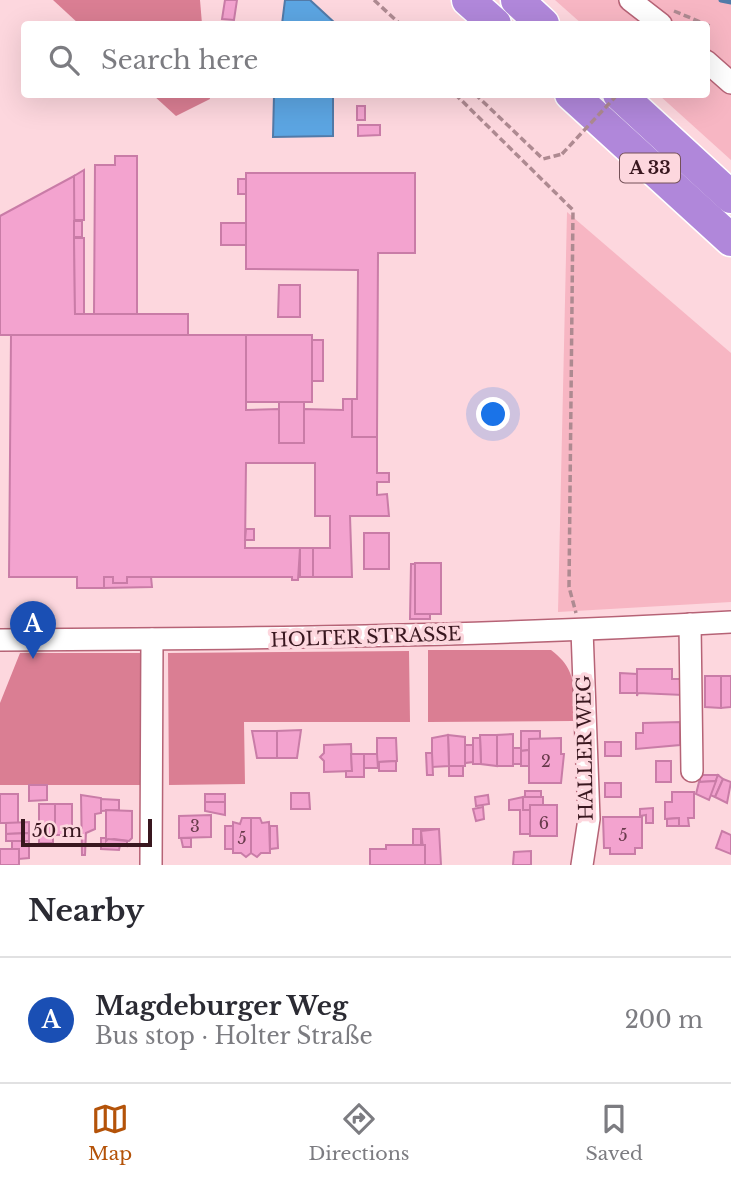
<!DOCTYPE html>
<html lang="en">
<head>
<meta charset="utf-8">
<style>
	body { margin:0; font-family:"Libre Baskerville",serif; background:#f7f7f7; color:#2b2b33 }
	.scale { position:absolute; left:21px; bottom:18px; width:131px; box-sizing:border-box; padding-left:7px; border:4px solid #39171f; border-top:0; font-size:19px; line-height:24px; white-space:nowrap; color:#39171f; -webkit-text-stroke:5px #fdd7de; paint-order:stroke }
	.you { position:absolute; left:494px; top:415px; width:24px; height:24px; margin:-18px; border:5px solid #fff; border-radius:50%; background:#1a73e8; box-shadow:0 0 0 10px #1a73e833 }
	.badge { display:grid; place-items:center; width:46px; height:46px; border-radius:50%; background:#b45309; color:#fff; font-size:23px; font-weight:700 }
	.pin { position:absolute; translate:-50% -58px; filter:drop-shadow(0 2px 4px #0008) }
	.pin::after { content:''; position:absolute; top:37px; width:24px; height:21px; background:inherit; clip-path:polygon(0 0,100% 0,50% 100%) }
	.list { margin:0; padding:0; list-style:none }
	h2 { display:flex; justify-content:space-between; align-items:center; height:91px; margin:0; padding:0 28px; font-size:30px }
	h2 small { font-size:23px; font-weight:400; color:#7c7c81 }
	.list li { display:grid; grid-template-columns:46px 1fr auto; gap:21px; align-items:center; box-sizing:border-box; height:126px; padding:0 28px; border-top:2px solid #e1e1e2 }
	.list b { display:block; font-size:26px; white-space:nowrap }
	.list p { margin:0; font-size:23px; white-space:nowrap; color:#7c7c81 }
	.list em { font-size:23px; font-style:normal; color:#7c7c81 }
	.icon { flex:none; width:38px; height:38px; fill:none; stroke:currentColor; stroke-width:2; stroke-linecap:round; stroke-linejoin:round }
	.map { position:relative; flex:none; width:731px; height:865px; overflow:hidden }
	.search { position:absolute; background:#fff; box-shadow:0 7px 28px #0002; left:21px; right:21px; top:21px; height:77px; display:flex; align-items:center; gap:18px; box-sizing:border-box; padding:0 24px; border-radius:7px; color:#7c7c81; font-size:26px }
	.sheet { height:217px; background:#fff }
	nav { display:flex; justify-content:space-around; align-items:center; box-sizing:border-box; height:98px; border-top:2px solid #e1e1e2; background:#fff; font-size:19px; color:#7c7c81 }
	nav a { display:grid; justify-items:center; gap:4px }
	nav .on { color:#b45309 }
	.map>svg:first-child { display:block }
</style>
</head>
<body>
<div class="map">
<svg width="731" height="865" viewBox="0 0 731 865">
	<rect width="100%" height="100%" fill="#fdd7de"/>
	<g fill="#f7b6c3">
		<path d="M 555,0 L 620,0 L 652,24 L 582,24 Z"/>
		<path d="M 645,0 L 731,0 L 731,75 L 707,54 L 706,24 L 673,24 Z"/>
		<path d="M 707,70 L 731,94 L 731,160 L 659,95 L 706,94 Z"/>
		<path d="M 567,212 L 731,353 L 731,602 L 558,612 Z"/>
	</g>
	<g fill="#da7e93">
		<path d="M 53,0 L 200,0 L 202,24 L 79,24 Z"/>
		<path d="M 153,95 L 209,95 L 210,99 L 176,116 Z"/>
		<path d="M 428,650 L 551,650 C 579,671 573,689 573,721 L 428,722 Z"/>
		<path d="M 409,651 L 410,722 L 244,722 L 245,784 L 169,785 L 168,653 Z"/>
		<path d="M 20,653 L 141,653 L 141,785 L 0,785 L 0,703 Z"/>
	</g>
	<g fill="#5ca5e2" stroke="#527aa8" stroke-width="2">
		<path d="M 285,0 L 310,0 L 336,24 L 282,24 Z"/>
		<path d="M 274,95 L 333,95 L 333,136 L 273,137 Z"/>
	</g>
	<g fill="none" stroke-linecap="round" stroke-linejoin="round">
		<path stroke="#527aa8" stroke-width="5" d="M 721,0 L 731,2"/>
	</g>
	<g fill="#f3a3cf" stroke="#c97ca7" stroke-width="2">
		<path d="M 225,0 L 237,0 L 234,20 L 222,19 Z"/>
		<rect x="357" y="106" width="8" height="14"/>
		<path d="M 358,125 L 380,125 L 380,135 L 358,136 Z"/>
		<path d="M 115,156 L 137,156 L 137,314 L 94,314 L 95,165 L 115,165 Z"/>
		<path d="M 84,170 L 84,220 L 74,220 L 74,176 Z"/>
		<path d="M 246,173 L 415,173 L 415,253 L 378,253 L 377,437 L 352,437 L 352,399 L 357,399 L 358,270 L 246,269 Z"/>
		<path d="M 74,176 L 75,314 L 188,314 L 188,335 L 0,335 L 0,216 Z"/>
		<rect x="238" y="179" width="8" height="15"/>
		<rect x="74" y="221" width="8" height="16"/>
		<rect x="221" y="223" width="25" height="22"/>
		<path d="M 74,238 L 84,238 L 84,314 L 75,314 Z"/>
		<path d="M 279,285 L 300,285 L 300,317 L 278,317 Z"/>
		<path d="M 11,335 L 246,335 L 246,410 L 279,409 L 279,443 L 304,443 L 304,409 L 343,410 L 343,399 L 352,399 L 352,437 L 377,437 L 377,473 L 389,473 L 389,482 L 377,482 L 377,495 L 387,494 L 389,516 L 350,516 L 352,577 L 313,577 L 313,548 L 330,548 L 330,516 L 315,516 L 315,463 L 246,463 L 245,548 L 300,548 L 298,580 L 292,580 L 292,577 L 127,577 L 127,583 L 113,583 L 113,577 L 104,577 L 104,588 L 77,588 L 77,577 L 9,577 Z"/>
		<rect x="246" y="335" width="66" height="67"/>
		<rect x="312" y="340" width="11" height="41"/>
		<rect x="279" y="402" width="25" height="41"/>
		<path d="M 246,529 L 254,529 L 254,540 L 245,540 Z"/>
		<rect x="364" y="533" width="25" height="36"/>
		<rect x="300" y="548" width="13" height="29"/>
		<rect x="415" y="563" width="26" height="51"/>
		<path d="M 411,564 L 415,564 L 415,614 L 430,614 L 430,619 L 410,619 Z"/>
		<path d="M 104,577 L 113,577 L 113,583 L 127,583 L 127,577 L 151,577 L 152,587 L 104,588 Z"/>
		<path d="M 637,669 L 672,669 L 672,679 L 683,679 L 683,695 L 638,693 L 637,696 Z"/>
		<path d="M 620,673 L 637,674 L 637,693 L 620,693 Z"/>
		<path d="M 705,676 L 721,676 L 721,708 L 705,707 Z"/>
		<path d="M 721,676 L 731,676 L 731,707 L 721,708 Z"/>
		<path d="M 680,722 L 680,745 L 636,749 L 636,733 L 643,733 L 643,723 Z"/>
		<path d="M 301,730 L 297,758 L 277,758 L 277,731 Z"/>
		<path d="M 252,731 L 277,731 L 277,758 L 257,758 Z"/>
		<path d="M 521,731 L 540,731 L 540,739 L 529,739 L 529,750 L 521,751 Z"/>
		<path d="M 513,734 L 513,766 L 497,766 L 497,735 Z"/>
		<path d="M 448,735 L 465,737 L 465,766 L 449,766 Z"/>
		<path d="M 448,735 L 449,766 L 432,767 L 432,738 Z"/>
		<path d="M 480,735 L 497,735 L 497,766 L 481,764 Z"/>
		<path d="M 377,738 L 396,738 L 397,761 L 377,762 Z"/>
		<path d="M 473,738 L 480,738 L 481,764 L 473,764 Z"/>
		<path d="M 561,738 L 561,754 L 564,754 L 561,783 L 529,783 L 529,739 Z"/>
		<rect x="605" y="742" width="16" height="14"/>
		<path d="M 351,744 L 352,771 L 324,772 L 324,761 L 320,757 L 324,753 L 324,745 Z"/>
		<path d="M 465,745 L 473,745 L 473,762 L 465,763 Z"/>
		<rect x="513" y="748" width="8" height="16"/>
		<path d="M 529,750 L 529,766 L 521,766 L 521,751 Z"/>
		<path d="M 426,753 L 432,753 L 433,775 L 427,775 Z"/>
		<path d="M 351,754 L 364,754 L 364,777 L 346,777 L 346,771 L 352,771 Z"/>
		<path d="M 364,754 L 377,754 L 378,768 L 364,768 Z"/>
		<path d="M 396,761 L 396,771 L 379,771 L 379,762 Z"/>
		<rect x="656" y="761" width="15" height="21"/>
		<rect x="449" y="766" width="14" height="10"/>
		<path d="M 700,775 L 718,775 L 716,781 L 700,782 Z"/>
		<path d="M 718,775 L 723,779 L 715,797 L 710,795 Z"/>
		<path d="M 723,779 L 731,782 L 727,803 L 715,797 Z"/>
		<path d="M 716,781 L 709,800 L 696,794 L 699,782 Z"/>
		<rect x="605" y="783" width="16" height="14"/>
		<path d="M 29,785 L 47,785 L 47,800 L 29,801 Z"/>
		<rect x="525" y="791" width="16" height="6"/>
		<path d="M 672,792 L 694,792 L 694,818 L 688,818 L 689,826 L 679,826 L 679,818 L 665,819 L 665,802 L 672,802 Z"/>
		<path d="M 291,793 L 309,793 L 310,809 L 291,809 Z"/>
		<rect x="0" y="794" width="18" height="29"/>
		<rect x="205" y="794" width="20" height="8"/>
		<path d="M 81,795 L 101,798 L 101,813 L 95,814 L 95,829 L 86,833 L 85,855 L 82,855 Z"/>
		<path d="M 488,795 L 489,804 L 476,806 L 475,797 Z"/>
		<path d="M 523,797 L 543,797 L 543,805 L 530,805 L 530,810 L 523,810 Z"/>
		<path d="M 523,797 L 523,810 L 530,810 L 530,834 L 520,834 L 520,810 L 509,810 L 509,800 Z"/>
		<path d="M 101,799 L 119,800 L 119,810 L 101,811 Z"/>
		<path d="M 205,802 L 225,802 L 225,815 L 205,811 Z"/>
		<path d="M 39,804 L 55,804 L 55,835 L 39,833 Z"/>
		<path d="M 55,804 L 72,804 L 72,832 L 66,835 L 55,835 Z"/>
		<rect x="530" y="805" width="27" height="31"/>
		<path d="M 483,807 L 484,819 L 476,821 L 473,809 Z"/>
		<path d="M 653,808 L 653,823 L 646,823 L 646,815 L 640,816 L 640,809 Z"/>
		<path d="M 106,810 L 132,811 L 132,838 L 129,841 L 114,839 L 106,841 Z"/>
		<path d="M 211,815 L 211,837 L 179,838 L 179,816 Z"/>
		<path d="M 603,817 L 642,817 L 642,848 L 635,848 L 635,854 L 610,854 L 610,848 L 604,848 Z"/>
		<path d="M 242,818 L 251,818 L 251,853 L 246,857 L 241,853 L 233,853 L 233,822 L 240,824 Z"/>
		<path d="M 251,818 L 260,818 L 262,823 L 269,822 L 270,853 L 261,853 L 257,857 L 251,853 Z"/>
		<path d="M 679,818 L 679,826 L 667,826 L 667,819 Z"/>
		<path d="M 29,822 L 29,833 L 6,834 L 6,823 Z"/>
		<rect x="225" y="826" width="8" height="23"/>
		<path d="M 270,826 L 277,826 L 278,848 L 270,849 Z"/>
		<path d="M 413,829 L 439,829 L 439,831 L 421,831 L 421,845 L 413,845 Z"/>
		<path d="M 439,829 L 441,865 L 425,865 L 421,831 Z"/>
		<path d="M 722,831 L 731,835 L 731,854 L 716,848 Z"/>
		<path d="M 29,833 L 29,841 L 6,841 L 6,834 Z"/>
		<path d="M 39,833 L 53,835 L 53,843 L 39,843 Z"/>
		<path d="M 101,838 L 106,838 L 106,841 L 108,839 L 127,841 L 127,846 L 120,845 L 119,850 L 101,849 Z"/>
		<path d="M 181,838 L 191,838 L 191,847 L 183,847 Z"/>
		<path d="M 12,841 L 29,841 L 29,858 L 19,859 L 19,849 L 12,849 Z"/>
		<path d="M 386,845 L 425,845 L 425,865 L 370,865 L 370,849 L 386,849 Z"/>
		<rect x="0" y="849" width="19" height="16"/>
		<path d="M 531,851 L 531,865 L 513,865 L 514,852 Z"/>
	</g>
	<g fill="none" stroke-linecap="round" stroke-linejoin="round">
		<g stroke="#b66376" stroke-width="24">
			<g id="minor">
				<path d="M 630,0 L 661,24"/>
				<path d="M 706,61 L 731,83"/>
				<path d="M 690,624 L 692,771"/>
				<path d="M 582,630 L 589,819 L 582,865"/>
				<path d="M 0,640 C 244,639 487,636 731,622"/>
				<path d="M 151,865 L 152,639"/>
			</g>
		</g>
		<g stroke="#fff" stroke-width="35">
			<g id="highway">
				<path d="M 468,0 L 495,24"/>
				<path d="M 517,0 L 543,24"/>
				<path d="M 571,94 L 731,240"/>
				<path d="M 619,94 L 731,197"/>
			</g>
		</g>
		<g stroke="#ae8a91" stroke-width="3.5" stroke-dasharray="7 3.5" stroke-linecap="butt">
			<path d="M 374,0 L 400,24"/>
			<path d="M 674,11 L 710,26"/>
			<path d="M 455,94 L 573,210 L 569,587 L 576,613"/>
			<path d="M 475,94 L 543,159 L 562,154"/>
		</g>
		<use href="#minor" stroke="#fff" stroke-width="21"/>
		<use href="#highway" stroke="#b087da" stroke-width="32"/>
		<path stroke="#ae8a91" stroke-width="3.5" stroke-dasharray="7 3.5" stroke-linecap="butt" d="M 562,154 L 618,94"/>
	</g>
	<g text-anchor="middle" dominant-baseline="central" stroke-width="7" stroke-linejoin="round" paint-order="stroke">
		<g font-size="16" fill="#683a4b">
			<text x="546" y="761">2</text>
			<text x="544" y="823">6</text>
			<text x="195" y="826">3</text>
			<text x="623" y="835">5</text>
			<text x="242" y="838">5</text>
		</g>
		<rect fill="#fdd7de" stroke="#745158" stroke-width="2" x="620" y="153.5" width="60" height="29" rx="5"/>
		<g font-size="18" font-weight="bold" fill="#39171f">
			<text x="650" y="168">A 33</text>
		</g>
		<g font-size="19" fill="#39171f" stroke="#fdd7de">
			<text transform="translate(366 637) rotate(-2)">HOLTER STRASSE</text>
			<text transform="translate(585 748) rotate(-91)">HALLER WEG</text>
		</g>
	</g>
</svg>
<div class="scale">50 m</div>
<div class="you"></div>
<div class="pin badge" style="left:33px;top:659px;background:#1a4fb4">A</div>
<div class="search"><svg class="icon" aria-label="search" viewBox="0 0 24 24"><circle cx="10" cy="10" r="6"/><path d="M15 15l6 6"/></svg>Search here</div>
</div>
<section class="sheet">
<h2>Nearby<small></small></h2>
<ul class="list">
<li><span class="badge" style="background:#1a4fb4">A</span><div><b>Magdeburger Weg</b><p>Bus stop · Holter Straße</p></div><em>200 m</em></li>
</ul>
</section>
<nav>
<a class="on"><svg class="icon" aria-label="map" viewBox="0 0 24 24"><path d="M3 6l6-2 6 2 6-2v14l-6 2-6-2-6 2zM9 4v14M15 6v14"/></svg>Map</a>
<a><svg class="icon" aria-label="directions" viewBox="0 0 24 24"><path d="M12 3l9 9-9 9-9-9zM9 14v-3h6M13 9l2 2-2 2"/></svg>Directions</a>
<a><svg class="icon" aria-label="saved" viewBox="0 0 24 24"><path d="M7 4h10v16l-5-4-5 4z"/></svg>Saved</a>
</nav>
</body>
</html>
